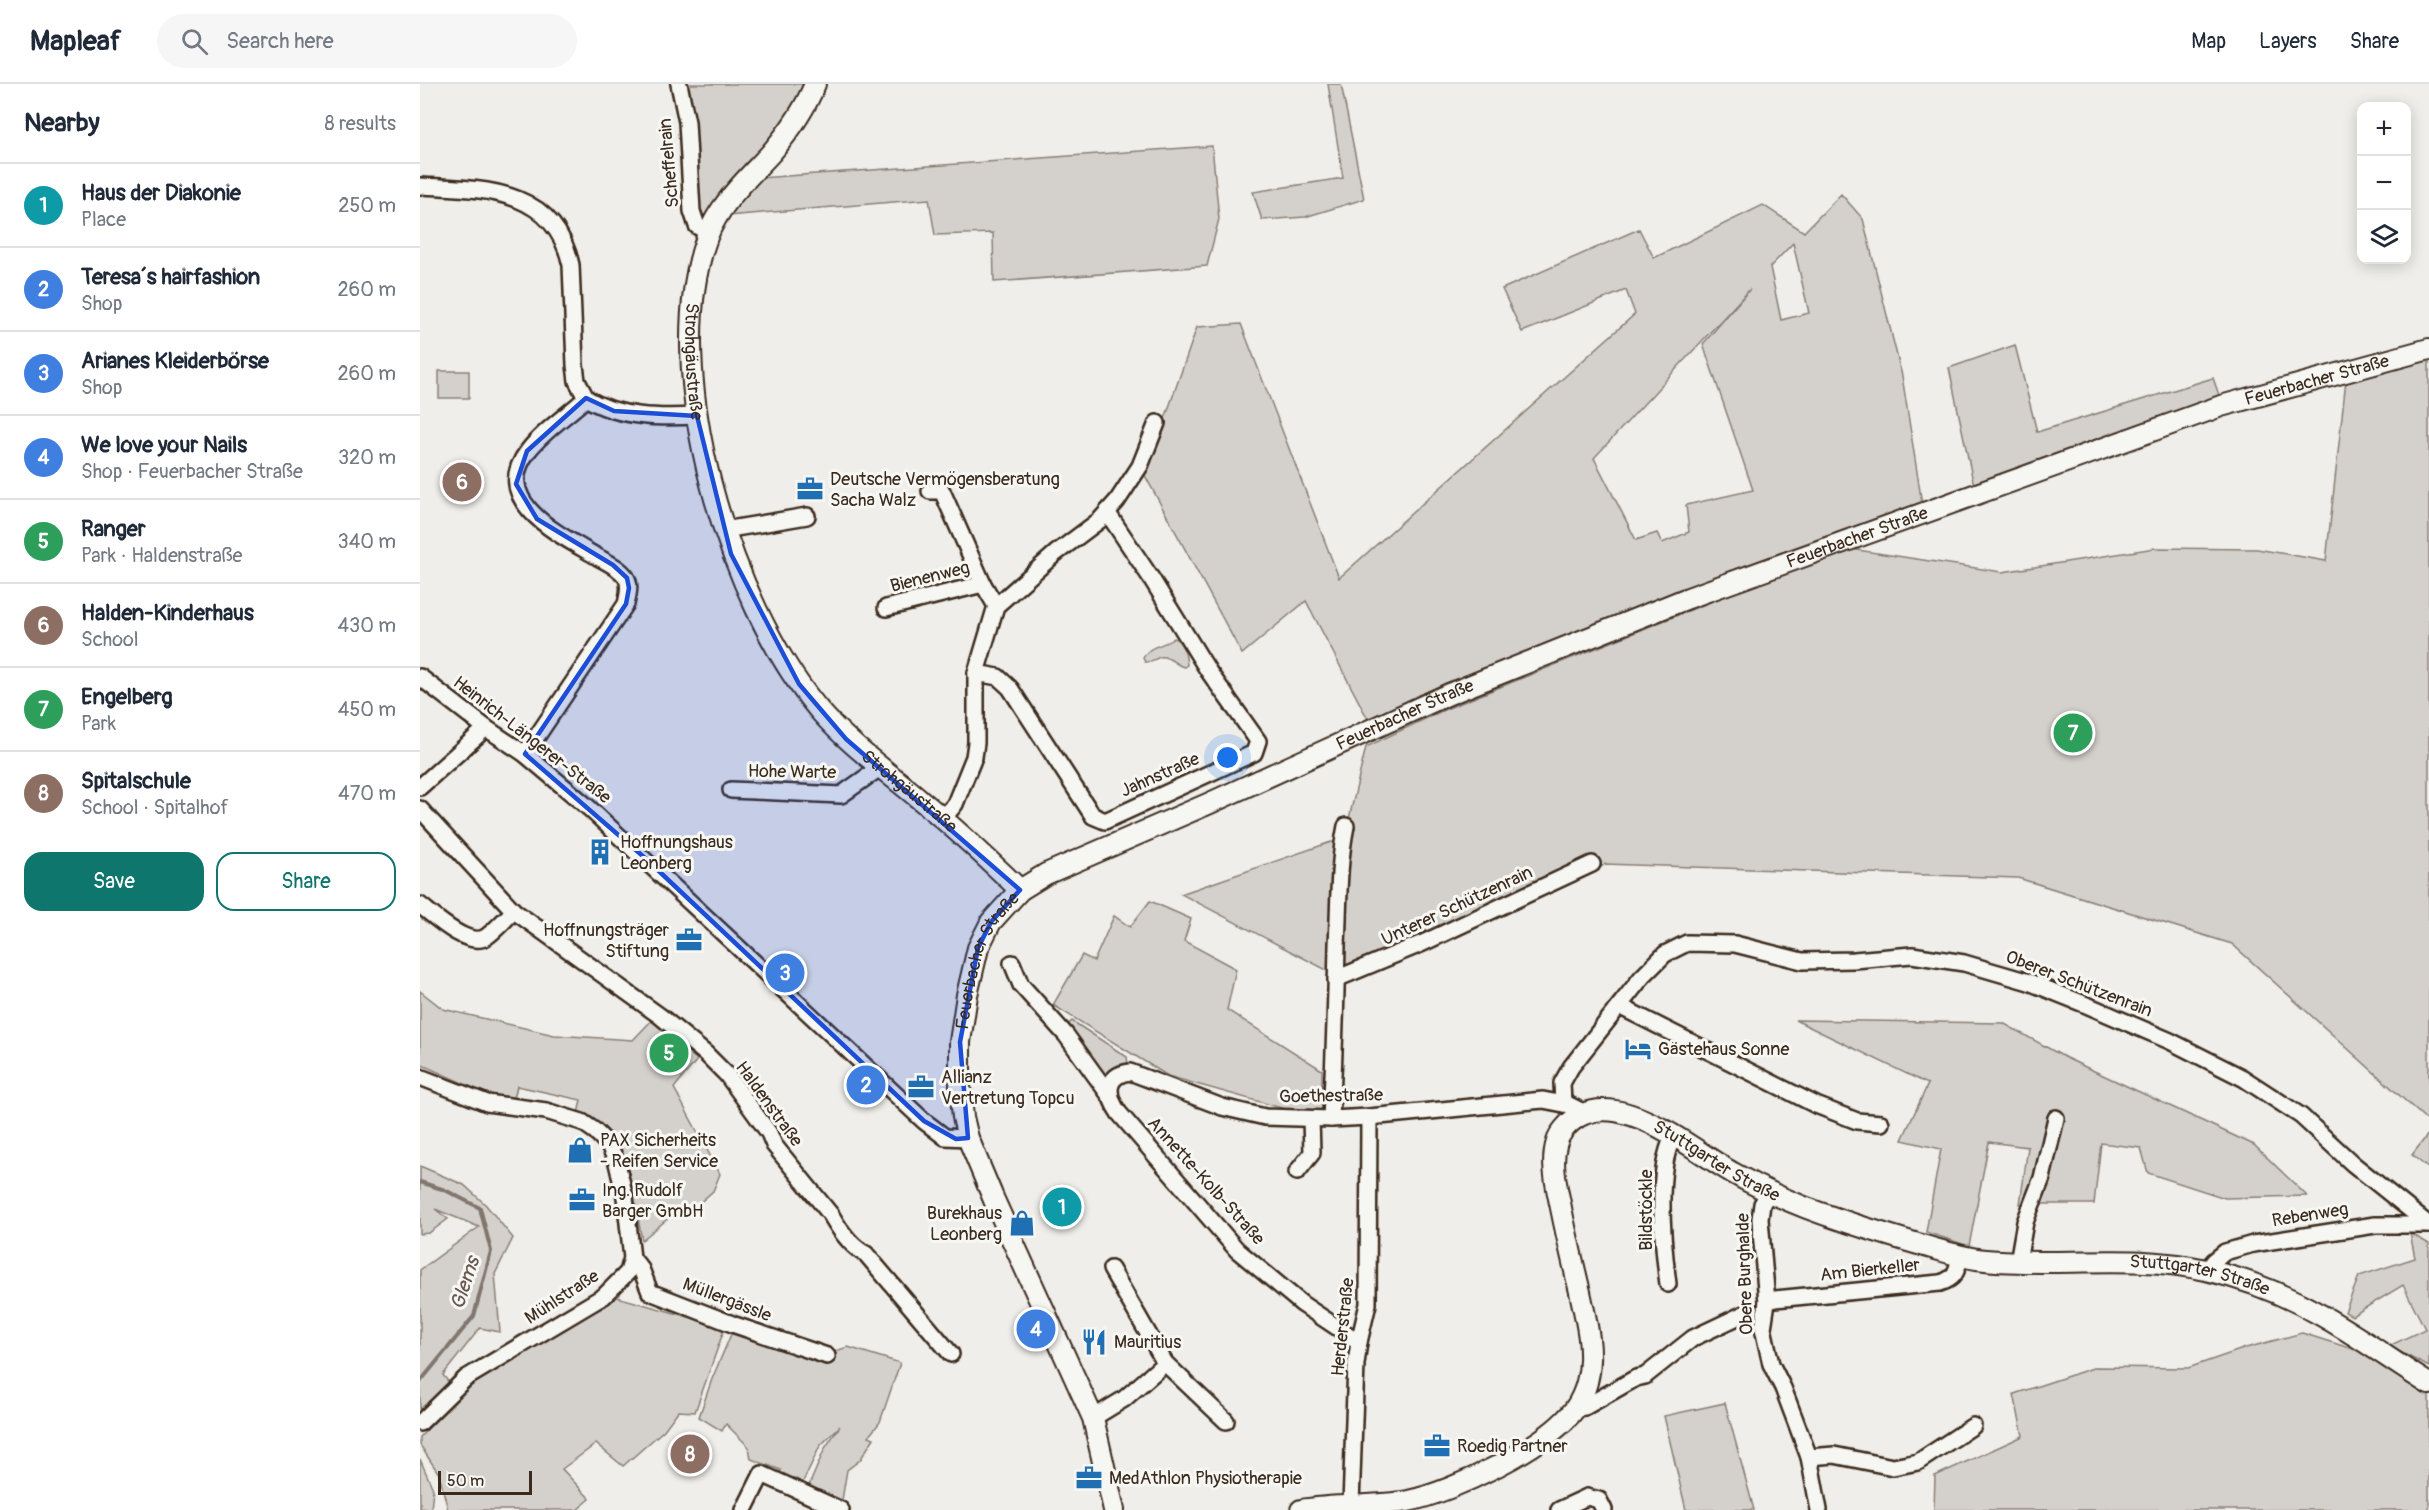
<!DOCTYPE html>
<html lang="en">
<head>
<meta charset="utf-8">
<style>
	body { margin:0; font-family:Pangolin,sans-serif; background:#f6f6f7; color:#1f2937 }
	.controls { position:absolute; right:18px; top:18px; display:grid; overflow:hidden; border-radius:12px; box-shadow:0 3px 15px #0003 }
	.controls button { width:54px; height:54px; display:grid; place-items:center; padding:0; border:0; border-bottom:2px solid #e0e1e3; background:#fff; color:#1f2937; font:30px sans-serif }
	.scale { position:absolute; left:18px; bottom:15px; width:94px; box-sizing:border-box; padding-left:6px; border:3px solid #3b2a1e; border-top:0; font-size:16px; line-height:21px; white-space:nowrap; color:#3b2a1e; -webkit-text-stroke:4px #f6f6f2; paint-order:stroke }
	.you { position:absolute; left:808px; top:674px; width:21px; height:21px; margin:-15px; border:4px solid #fff; border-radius:50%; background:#1a73e8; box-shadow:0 0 0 9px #1a73e833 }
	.badge { display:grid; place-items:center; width:39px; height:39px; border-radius:50%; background:#0f766e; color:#fff; font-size:20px; font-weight:700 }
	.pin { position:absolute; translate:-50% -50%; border:3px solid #fff; box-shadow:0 2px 6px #0006 }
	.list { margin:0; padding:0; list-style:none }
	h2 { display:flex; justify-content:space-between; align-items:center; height:78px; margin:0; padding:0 24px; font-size:26px }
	h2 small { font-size:20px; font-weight:400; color:#747a83 }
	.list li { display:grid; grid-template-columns:39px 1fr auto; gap:18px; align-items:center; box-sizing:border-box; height:84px; padding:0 24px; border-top:2px solid #e0e1e3 }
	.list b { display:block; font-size:22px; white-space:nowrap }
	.list p { margin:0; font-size:20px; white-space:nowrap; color:#747a83 }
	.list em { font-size:20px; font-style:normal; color:#747a83 }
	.actions { display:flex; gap:12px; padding:18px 24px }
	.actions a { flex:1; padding:14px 0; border:2px solid #0f766e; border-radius:18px; text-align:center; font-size:21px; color:#0f766e }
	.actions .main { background:#0f766e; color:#fff }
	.icon { flex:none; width:33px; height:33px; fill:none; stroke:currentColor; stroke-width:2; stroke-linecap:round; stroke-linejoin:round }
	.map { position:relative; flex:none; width:2009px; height:1426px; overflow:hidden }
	header { display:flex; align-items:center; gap:36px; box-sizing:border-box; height:84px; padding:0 30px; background:#fff; border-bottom:2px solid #e0e1e3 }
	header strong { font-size:28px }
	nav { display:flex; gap:33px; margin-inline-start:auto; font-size:21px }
	.search { width:420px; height:54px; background:#f6f6f7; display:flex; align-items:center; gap:15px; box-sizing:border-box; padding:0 21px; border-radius:33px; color:#747a83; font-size:22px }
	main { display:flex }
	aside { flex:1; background:#fff }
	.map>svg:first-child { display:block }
</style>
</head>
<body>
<header>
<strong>Mapleaf</strong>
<div class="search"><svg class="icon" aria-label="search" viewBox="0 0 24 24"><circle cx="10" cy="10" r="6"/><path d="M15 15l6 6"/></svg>Search here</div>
<nav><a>Map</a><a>Layers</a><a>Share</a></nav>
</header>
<main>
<aside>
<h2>Nearby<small>8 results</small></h2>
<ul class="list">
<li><span class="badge" style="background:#0f9aa8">1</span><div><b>Haus der Diakonie</b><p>Place</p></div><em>250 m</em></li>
<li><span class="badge" style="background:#3f7fe0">2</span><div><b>Teresa´s hairfashion</b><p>Shop</p></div><em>260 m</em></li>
<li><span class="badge" style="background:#3f7fe0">3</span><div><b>Arianes Kleiderbörse</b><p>Shop</p></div><em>260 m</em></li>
<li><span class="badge" style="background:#3f7fe0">4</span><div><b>We love your Nails</b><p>Shop · Feuerbacher Straße</p></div><em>320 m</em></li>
<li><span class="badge" style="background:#2e9e5b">5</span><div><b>Ranger</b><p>Park · Haldenstraße</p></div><em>340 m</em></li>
<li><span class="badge" style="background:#8d6e63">6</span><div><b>Halden-Kinderhaus</b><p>School</p></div><em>430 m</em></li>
<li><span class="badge" style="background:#2e9e5b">7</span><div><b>Engelberg</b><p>Park</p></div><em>450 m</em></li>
<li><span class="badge" style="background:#8d6e63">8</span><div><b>Spitalschule</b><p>School · Spitalhof</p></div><em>470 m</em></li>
</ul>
<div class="actions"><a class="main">Save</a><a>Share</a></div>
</aside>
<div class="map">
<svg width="2009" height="1426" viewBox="0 0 2009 1426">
	<rect width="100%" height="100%" fill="#efeeea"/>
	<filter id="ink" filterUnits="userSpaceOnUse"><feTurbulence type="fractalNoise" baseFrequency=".0167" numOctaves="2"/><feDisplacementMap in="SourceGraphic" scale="12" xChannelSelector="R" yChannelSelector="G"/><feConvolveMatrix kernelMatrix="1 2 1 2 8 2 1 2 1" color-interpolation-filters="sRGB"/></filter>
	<g filter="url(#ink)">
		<g fill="#d4d1cc" stroke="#887e75" stroke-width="1.5" fill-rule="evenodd">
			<path d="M 264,0 L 388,0 L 357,53 L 308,102 L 287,130 L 281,133 L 276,127 Z"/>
			<path d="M 908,0 L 921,0 L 944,115 L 885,133 L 842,136 L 833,108 L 923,94 Z"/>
			<path d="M 792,62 L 799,135 L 787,182 L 574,198 L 573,149 L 515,151 L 509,115 L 306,132 L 339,94 Z"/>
			<path d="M 1421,110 L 1443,135 L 1482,292 L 1502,420 L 1250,510 L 950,639 L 886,517 L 822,570 L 722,386 L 746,332 L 777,243 L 821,240 L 919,494 L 1215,230 L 1206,206 L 1102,248 L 1082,205 L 1219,145 L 1234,174 L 1343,121 L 1384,148 ZM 1373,159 L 1389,229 L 1361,236 L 1350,183 ZM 1330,205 L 1283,260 L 1333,406 L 1266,421 L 1269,448 L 1242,459 L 1237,449 L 1216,456 L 1174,374 Z"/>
			<path d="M 1595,261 L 1617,348 L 1793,294 L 1800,314 L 1554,402 L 1529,284 Z"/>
			<path d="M 2009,270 L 2009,1038 L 1812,860 L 1598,794 L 1185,780 L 1181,783 L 1167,783 L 914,890 L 761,810 L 911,758 L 923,760 L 946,663 L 1026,625 L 1424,464 L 1582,488 L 1735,464 L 1837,465 L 1906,477 L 1927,287 Z"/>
			<rect x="19" y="287" width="30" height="27"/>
			<path d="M 754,554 C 764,558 766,571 767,581 L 764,583 C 756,581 748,571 740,573 C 734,575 732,578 725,578 L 723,574 C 730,560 743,563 754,554 Z"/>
			<path d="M 730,817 L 771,835 L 764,857 L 816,885 L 807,926 L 902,986 L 902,1028 L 872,1027 L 748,992 L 633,921 L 662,871 L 674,877 L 694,832 L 710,843 Z"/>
			<path d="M 0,907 L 23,925 L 134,951 L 213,956 L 232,936 L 277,976 L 254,1004 L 300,1090 L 293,1107 L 268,1129 L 250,1133 L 222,1156 C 217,1131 210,1076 196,1057 C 187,1045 170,1037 158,1030 L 161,1016 L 97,1002 L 94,1015 L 74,1013 L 0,980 Z"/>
			<path d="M 1375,936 L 1583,939 L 1646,974 L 1834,1061 L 1887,1112 L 1805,1114 L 1728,1089 L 1721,1064 L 1681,1059 L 1674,1120 L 1600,1120 L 1608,1063 L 1569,1058 L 1549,1162 L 1506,1148 L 1521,1065 L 1482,1056 L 1508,1000 Z"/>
			<path d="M 652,937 L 707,973 L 708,980 L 694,987 L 687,996 L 644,944 Z"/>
			<path d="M 2009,1049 L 2009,1085 L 1992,1071 Z"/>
			<path d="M 0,1082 L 44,1101 L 66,1121 L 93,1154 L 75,1190 L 80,1248 L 60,1244 L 23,1291 L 34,1305 L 0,1339 L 0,1186 L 59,1143 L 15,1125 L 28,1135 L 9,1149 L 0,1150 Z"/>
			<path d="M 1990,1149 L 2009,1160 L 2009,1283 L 1969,1262 L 2005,1245 L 1983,1201 L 1932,1232 L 1925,1228 L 1939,1192 L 1995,1174 Z"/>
			<path d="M 197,1213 L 305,1243 L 275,1328 L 258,1327 L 244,1346 L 203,1382 L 176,1360 L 142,1385 L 170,1415 L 157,1426 L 28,1426 L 19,1390 L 0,1361 L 0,1353 L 46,1305 Z"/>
			<path d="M 315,1241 L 403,1271 L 428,1263 L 480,1279 L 460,1338 L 449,1352 L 454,1354 L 440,1376 L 427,1386 L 422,1416 L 418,1425 L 388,1404 L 405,1364 L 420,1342 L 400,1362 L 380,1404 L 358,1394 L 361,1386 L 331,1375 L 329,1363 L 306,1340 L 302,1347 L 279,1333 L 292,1295 Z"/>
			<path d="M 1882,1249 L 1961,1274 L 2009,1306 L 2009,1426 L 1514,1426 L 1515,1392 L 1603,1352 L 1594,1310 L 1676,1283 L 1768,1284 L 1826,1264 Z"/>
			<path d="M 1305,1319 L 1334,1426 L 1266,1426 L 1244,1332 Z"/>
			<path d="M 0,1375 L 13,1405 L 11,1426 L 0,1424 Z"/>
		</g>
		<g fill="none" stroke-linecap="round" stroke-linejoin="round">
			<path stroke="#81766d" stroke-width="4" d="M 0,1098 L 25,1106 L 60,1124 L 71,1167 L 54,1232 L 0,1298"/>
			<g stroke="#3b2a1e" stroke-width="20">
				<g id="minor">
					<path d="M 259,0 L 267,38 L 272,127 L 277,142 L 288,149"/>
					<path d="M 0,102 C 65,105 134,104 151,181 L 155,281 L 157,297 L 166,314"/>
					<path d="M 166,314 C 198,334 240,334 277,332"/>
					<path d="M 510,407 L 522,407 L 563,500 L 576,522"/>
					<path d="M 304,446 L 387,432"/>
					<path d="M 466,524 L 563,500"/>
					<path d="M 556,589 L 578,593 L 590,604 L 673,732 L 685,737 L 834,669 L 838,657 L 789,588 L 731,494 L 687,428"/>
					<path d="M 0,593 L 66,644 L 105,670 L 169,724 L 504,1037 L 525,1053 L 548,1054"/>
					<path d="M 105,670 L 206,520 C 208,511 211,501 206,493 C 199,483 186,478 176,472 C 140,451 69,417 108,367 C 124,346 147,332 166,314"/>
					<path d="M 0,703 L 66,644"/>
					<path d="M 311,706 L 421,711 L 461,683"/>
					<path d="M 0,725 L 94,827 L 240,932 L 286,970 L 307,991 L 349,1049 L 354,1061 L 411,1131 C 419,1145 431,1163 446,1170 L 531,1270"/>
					<path d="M 523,735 L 535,720 L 554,673 L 556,659 L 556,589 L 576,522 L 636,469 L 680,436 L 697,417 L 720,382 L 737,339"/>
					<path d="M 0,821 C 14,832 48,864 66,853 C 76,846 85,835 94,827"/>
					<path d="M 592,879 L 601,901 L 646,951 L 690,1012"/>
					<path d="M 916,895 L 1003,859 L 1172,780"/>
					<path d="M 1199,922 L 1396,1021 L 1437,1037 L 1461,1039"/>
					<path d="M 0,993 L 67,1019 L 126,1027 L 162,1038 L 175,1047 L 189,1061 L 197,1079 L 205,1113 L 212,1174 L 208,1188 L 184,1212 L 46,1294 L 0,1339"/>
					<path d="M 1143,1020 L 1142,999 L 1151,983 L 1222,893 L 1245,870 L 1267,859 L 1315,860 L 1382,877 L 1434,876 L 1492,871 L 1544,879 L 1609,898 L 1669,922 L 1750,957 L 1823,994 L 1881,1032 L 1933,1080 L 2009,1141"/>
					<path d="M 911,1035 C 914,977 916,919 917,861 C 919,822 918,781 926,742"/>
					<path d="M 877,1088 L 892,1069 L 891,1035"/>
					<path d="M 1349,1108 L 1342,1120 L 1340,1135 L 1347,1218 L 1343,1244 L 1351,1280 L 1363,1304 L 1389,1373 L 1399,1426"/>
					<path d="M 212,1174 L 221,1185 L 230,1208 L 315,1241 L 407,1272"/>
					<path d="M 1598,1178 L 1605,1138 L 1622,1094 L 1636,1034"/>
					<path d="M 691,1185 L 745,1279 L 806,1337"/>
					<path d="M 1787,1186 L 1794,1177 L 1805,1168 L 1833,1160 L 1955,1141 L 2009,1141"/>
					<path d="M 1248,1200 C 1243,1161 1235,1088 1253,1053"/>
					<path d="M 1347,1218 L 1355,1215 L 1520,1199 C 1535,1195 1537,1187 1540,1173"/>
					<path d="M 939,1258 L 882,1220 L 817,1166 L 699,1029 C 687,1012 684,991 710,988 L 802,1023 L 845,1033 L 911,1035 L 949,1033 L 1123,1016 L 1149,1021 L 1165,1029"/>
					<path d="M 1156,1324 L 1165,1323 L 1216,1294 L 1225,1292 L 1273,1254 L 1330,1227"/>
					<path d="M 673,1334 L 704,1315 L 745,1279"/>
					<path d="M 1389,1373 L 1414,1371 L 1473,1383 L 1498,1378 L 1553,1342"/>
					<path d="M 931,1421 L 936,1280 L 939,1258 L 948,1220 L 949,1033"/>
					<path d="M 324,1426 L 342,1390 L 421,1426"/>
					<path d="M 1139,1426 L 1167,1413 L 1179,1416 L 1184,1426"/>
				</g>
			</g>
			<g stroke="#3b2a1e" stroke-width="24">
				<g id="major">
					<path id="s1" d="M 395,0 C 385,25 369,48 351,69 C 328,94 299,120 287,153 C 238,287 309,519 399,626 C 429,661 468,688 503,718 C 537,746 569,776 600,806"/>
					<path id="s2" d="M 694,1426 L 673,1334 L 574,1116 L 548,1054 L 543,1033 L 540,1003 L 540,958 L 547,911 L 558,864 L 571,838 L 600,806 L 626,790 L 790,719 L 1029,610 L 1268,514 L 1801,322 L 2009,265"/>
					<path id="s3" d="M 881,1426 C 917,1420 953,1423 988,1417 C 1033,1408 1126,1363 1154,1326 C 1166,1310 1171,1288 1170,1269 C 1170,1248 1164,1228 1160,1208 C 1153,1179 1146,1149 1140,1119 C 1135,1097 1128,1064 1144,1045 C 1188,992 1270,1065 1313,1089 C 1346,1108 1381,1123 1418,1135 C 1444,1144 1471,1152 1498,1160 C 1520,1166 1542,1174 1565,1176 C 1638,1183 1713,1169 1786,1186 C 1825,1195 1864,1210 1899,1230 C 1937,1251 1972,1277 2009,1300"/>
				</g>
			</g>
			<use href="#minor" stroke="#f6f6f2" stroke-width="15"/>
			<use href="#major" stroke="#f6f6f2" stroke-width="20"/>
		</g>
	</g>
	<path fill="#1d4ed8" fill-opacity="0.2" stroke="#1d4ed8" stroke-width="4.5" stroke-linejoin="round" d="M 166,314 L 194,327 L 277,332 L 311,470 L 379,600 L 426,655 L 600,806 L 571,838 L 558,864 L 540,958 L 548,1054 L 536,1055 L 504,1037 L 225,774 L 105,670 L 206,520 L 209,504 L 207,494 L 193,481 L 117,435 L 96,400 L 107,367 Z"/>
	<defs>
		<g id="office-bare" transform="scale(2.07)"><path d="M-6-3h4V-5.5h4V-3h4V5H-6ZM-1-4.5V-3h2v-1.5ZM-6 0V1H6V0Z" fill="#1f6fb2" stroke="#f6f6f2" stroke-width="2.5" paint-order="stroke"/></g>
		<g id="building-bare" transform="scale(2.07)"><path d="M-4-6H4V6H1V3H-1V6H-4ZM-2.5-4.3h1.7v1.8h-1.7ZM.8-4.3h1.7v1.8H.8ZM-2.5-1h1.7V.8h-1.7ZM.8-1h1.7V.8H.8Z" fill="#1f6fb2" stroke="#f6f6f2" stroke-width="2.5" paint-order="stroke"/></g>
		<g id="hotel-bare" transform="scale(2.07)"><path d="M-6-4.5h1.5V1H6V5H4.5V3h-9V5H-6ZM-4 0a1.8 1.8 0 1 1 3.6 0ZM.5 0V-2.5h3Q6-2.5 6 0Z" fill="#1f6fb2" stroke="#f6f6f2" stroke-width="2.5" paint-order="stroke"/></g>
		<g id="shop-bare" transform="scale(2.07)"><path d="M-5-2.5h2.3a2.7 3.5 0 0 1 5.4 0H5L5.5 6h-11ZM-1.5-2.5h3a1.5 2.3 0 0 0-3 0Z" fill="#1f6fb2" stroke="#f6f6f2" stroke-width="2.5" paint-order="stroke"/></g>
		<g id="restaurant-bare" transform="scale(2.07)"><path d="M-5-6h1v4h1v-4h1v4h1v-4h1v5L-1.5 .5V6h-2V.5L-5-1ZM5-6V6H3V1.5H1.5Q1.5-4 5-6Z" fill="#1f6fb2" stroke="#f6f6f2" stroke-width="2.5" paint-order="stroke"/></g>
	</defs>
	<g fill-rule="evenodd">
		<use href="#office-bare" x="390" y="405"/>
		<use href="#building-bare" x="180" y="768"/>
		<use href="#office-bare" x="269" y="856"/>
		<use href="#hotel-bare" x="1218" y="965"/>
		<use href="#office-bare" x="501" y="1003"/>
		<use href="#shop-bare" x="160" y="1066"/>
		<use href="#office-bare" x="162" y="1116"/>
		<use href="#shop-bare" x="602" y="1139"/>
		<use href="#restaurant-bare" x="674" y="1258"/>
		<use href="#office-bare" x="1017" y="1362"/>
		<use href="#office-bare" x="669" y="1394"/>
	</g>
	<g text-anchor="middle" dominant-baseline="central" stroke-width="6" stroke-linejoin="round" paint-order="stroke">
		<g font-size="18" fill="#3b2a1e" stroke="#f6f6f2">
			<text transform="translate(249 79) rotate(-95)">Scheffelrain</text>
			<text stroke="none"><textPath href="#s1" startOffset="315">Strohgäustraße</textPath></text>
			<text stroke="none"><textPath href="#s2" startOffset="2061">Feuerbacher Straße</textPath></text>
			<text stroke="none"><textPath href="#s2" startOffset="1575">Feuerbacher Straße</textPath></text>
			<text transform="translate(510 493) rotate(-14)">Bienenweg</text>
			<text stroke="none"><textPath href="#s2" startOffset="1089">Feuerbacher Straße</textPath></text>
			<text transform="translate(112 656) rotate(38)">Heinrich-Längerer-Straße</text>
			<text transform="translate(372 688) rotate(1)">Hohe Warte</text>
			<text transform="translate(740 691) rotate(-24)">Jahnstraße</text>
			<text stroke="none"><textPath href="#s1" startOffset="813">Strohgäustraße</textPath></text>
			<text transform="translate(1037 822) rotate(-25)">Unterer Schützenrain</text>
			<text stroke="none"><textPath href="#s2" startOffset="585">Feuerbacher Straße</textPath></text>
			<text transform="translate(1659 900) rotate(21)">Oberer Schützenrain</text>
			<text transform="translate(911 1012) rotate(-1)">Goethestraße</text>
			<text transform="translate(349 1020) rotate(54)">Haldenstraße</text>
			<text stroke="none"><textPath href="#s3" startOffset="760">Stuttgarter Straße</textPath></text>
			<text transform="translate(786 1097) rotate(48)">Annette-Kolb-Straße</text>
			<text transform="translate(1226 1126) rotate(-90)">Bildstöckle</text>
			<text transform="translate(1890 1131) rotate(-9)">Rebenweg</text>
			<text transform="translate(1450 1186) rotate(-6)">Am Bierkeller</text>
			<text transform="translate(1325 1190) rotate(-92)">Obere Burghalde</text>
			<text stroke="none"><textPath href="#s3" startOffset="1264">Stuttgarter Straße</textPath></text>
			<text transform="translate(142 1213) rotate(-33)">Mühlstraße</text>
			<text transform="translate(307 1216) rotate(21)">Müllergässle</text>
			<text transform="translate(923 1243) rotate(-84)">Herderstraße</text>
		</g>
		<g font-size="18" fill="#3b2a1e" stroke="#f6f6f2" text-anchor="start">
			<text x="410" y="395">Deutsche Vermögensberatung<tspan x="410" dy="21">Sacha Walz</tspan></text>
			<text x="200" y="758">Hoffnungshaus<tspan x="200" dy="21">Leonberg</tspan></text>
			<text x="249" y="846" text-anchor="end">Hoffnungsträger<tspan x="249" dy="21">Stiftung</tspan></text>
			<text x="1238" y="965">Gästehaus Sonne</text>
			<text x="521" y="993">Allianz<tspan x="521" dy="21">Vertretung Topcu</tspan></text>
			<text x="180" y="1056">PAX Sicherheits<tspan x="180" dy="21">- Reifen Service</tspan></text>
			<text x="182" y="1106">Ing. Rudolf<tspan x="182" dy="21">Barger GmbH</tspan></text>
			<text x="582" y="1129" text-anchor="end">Burekhaus<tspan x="582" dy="21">Leonberg</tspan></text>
			<text x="694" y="1258">Mauritius</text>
			<text x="1037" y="1362">Roedig Partner</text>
			<text x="689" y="1394">MedAthlon Physiotherapie</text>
		</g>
		<g font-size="20" font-style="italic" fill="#64564c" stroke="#f6f6f2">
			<text transform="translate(45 1199) rotate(-72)">Glems</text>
		</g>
	</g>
</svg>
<div class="controls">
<button>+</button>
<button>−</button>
<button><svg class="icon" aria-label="layers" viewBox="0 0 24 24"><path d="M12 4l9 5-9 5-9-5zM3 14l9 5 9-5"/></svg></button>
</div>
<div class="scale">50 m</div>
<div class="you"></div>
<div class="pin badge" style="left:642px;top:1123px;background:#0f9aa8">1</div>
<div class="pin badge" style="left:446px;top:1001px;background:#3f7fe0">2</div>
<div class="pin badge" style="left:365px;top:889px;background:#3f7fe0">3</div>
<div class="pin badge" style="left:616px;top:1245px;background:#3f7fe0">4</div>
<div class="pin badge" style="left:249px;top:969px;background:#2e9e5b">5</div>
<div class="pin badge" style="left:42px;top:398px;background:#8d6e63">6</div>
<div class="pin badge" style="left:1653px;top:649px;background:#2e9e5b">7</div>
<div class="pin badge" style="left:270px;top:1370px;background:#8d6e63">8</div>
</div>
</main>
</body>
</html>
